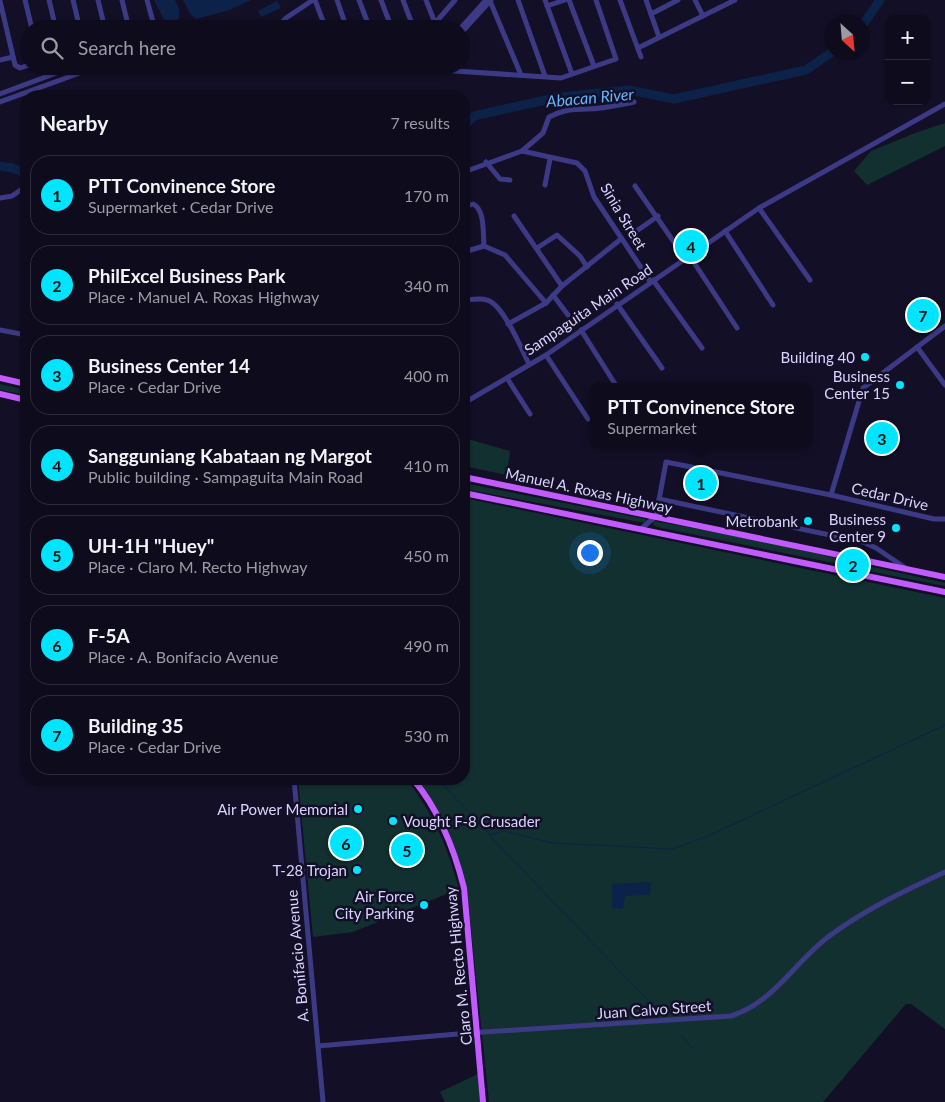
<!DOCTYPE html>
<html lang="en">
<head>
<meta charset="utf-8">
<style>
	body { margin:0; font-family:Lato,sans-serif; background:#171425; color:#f1f3f6 }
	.controls { position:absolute; right:15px; top:15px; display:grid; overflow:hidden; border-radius:10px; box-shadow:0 1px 4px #0004 }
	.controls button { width:45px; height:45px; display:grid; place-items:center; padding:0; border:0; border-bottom:1px solid #2e2b3b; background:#0e0b1c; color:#f1f3f6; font:25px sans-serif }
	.compass { position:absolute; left:825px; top:15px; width:45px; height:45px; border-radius:50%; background:#0e0b1c; box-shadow:0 1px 4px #0004; rotate:154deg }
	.you { position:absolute; left:589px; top:552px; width:18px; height:18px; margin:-12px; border:4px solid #fff; border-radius:50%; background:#1a73e8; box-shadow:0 0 0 8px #1a73e833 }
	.badge { display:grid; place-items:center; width:32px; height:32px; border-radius:50%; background:#00e5ff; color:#111; font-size:16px; font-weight:700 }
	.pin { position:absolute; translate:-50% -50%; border:2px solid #fff; box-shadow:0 1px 5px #0006 }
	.popup { position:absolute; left:590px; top:383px; width:222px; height:65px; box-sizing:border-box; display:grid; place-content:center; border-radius:10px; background:#0e0b1c; filter:drop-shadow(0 1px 4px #0005); font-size:16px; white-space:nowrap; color:#9b9ba3 }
	.popup b { font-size:19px; color:#f1f3f6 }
	.popup::after { content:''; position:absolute; left:50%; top:100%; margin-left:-10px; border:10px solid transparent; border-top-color:#0e0b1c }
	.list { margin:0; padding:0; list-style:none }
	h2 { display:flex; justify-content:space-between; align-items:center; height:65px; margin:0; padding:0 20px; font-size:21px }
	h2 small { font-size:16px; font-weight:400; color:#9b9ba3 }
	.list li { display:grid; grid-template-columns:32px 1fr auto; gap:15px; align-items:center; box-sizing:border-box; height:80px; margin:0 10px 10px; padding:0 10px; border:1px solid #2e2b3b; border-radius:20px }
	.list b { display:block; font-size:19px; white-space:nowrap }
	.list p { margin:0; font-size:16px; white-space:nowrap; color:#9b9ba3 }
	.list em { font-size:16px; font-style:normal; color:#9b9ba3 }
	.icon { flex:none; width:28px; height:28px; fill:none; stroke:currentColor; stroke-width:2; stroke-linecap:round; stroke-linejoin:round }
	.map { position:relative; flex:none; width:945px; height:1102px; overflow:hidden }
	.search { position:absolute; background:#0e0b1c; box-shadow:0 1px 4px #0004; left:20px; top:20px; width:450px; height:55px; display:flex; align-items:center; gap:12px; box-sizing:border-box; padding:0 18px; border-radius:28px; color:#9b9ba3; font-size:19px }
	.panel { position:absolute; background:#0e0b1c; box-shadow:0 1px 4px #0004; left:20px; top:90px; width:450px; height:695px; border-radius:20px }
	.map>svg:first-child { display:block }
</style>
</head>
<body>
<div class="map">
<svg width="945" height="1102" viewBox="0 0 945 1102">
	<rect width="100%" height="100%" fill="#130f26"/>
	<g fill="#12302f">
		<path d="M 945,123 L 945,146 L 867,185 L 854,171 L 871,151 L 915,133 Z"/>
		<path d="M 0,384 L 26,390 L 26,395 L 0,390 Z"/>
		<path d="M 464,438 L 510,451 L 507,475 L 464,466 Z"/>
		<path d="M 464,483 L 645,519 L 647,521 L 645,523 L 464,489 Z"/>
		<path d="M 464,498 L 945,598 L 945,1029 L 911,1004 L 906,1004 L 823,1102 L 489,1102 L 467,890 L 450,834 L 438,812 L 415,779 L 464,779 Z"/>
		<path d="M 654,521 L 763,541 L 839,559 L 838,564 L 657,527 L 653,525 Z"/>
		<path d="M 869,566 L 945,583 L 945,586 L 868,571 Z"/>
		<path d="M 298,779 L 407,779 C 435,818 446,843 459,889 L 353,932 L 313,937 Z"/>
		<path d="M 478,1074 L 480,1102 L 445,1102 L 440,1092 Z"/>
	</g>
	<g fill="#0c2248">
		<path d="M 154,0 L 175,0 L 179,9 L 179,18 L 175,23 L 177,26 L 168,28 Z"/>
		<path d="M 183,0 L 251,0 L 230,10 L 196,19 L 191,15 Z"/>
		<path d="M 277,1 L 281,8 L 261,17 L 258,11 Z"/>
		<path d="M 651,882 L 650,895 L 625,896 L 623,909 L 612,908 L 612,884 Z"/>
	</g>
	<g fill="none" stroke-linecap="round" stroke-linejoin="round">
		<g stroke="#0c2248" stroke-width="1">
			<path d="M 438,779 L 490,835 L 503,831 L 553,843 L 672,849 L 706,837 L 945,725"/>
			<path d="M 490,836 L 662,1015"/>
			<path d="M 681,1035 L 692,1048"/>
		</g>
		<g stroke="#0c2248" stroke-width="9">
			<path d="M 862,26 L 880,0"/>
			<path d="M 464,126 L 474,116 L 559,97 L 629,90 L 674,99 L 806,70 L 832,52"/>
			<path d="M 0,166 L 13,168 L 26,174"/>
		</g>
		<g stroke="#3d3a85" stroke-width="5">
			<path d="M 25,0 L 32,29"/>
			<path d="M 49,0 L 56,29"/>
			<path d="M 73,0 L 80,29"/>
			<path d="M 98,0 L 105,29"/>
			<path d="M 122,0 L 129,29"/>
			<path d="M 147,0 L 155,29"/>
			<path d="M 315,0 L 326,29"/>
			<path d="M 337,0 L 347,29"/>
			<path d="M 359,0 L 370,29"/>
			<path d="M 381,0 L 392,29"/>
			<path d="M 403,0 L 414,29"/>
			<path d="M 426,0 L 435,23"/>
			<path d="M 518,0 L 545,76"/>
			<path d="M 545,0 L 572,74"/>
			<path d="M 569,0 L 594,66"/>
			<path d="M 620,0 L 641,57"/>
			<path d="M 646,0 L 659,37"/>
			<path d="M 695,0 L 703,16"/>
			<path d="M 0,1 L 15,65 L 20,68 L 29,65"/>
			<path d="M 490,1 L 521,75"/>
			<path d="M 547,6 L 565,0"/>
			<path d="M 651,14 L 678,0"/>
			<path d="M 276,29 L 286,18 L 313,0"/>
			<path d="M 430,29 L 455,0"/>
			<path d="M 460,29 L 486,0"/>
			<path d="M 461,33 L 491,0"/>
			<path d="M 638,48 L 735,0"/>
			<path d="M 0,60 L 13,57"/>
			<path d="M 227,66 L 238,66"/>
			<path d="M 358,66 L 413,72 L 427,70"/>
			<path d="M 425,69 L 561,78 L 616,59 L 596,0"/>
			<path d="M 0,94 L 75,66"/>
			<path d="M 0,102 L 99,66"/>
			<path d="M 522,151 L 543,133 L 549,117 C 566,109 570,110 587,109 C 603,109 619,105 634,102"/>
			<path d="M 486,162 L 500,179 L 510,180"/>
			<path d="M 464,172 L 522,151 L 577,163 L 585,171 L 594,197 L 650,281"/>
			<path d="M 545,185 L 550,159"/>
			<path d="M 635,186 L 685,258"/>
			<path d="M 0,198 L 12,196 L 22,189"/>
			<path d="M 467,206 L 473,204 C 485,209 483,234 484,246"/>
			<path d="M 759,208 L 810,280"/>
			<path d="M 514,216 L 562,286"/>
			<path d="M 638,230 L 658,216"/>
			<path d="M 725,231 L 773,305"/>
			<path d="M 537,248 L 557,235 L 580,256 L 587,267"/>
			<path d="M 464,252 L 484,246 L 505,255 L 546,303"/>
			<path d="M 689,255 L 737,328"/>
			<path d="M 653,280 L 702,348"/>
			<path d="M 553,295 L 568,315"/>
			<path d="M 464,299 C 471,301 479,297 487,300 C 503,304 522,350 529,364"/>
			<path d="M 617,304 L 662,368"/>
			<path d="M 508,324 L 546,303 L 562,286 L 621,239"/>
			<path d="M 0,330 L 26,335"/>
			<path d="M 581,330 L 617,387"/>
			<path d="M 917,347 L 945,385"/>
			<path d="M 546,355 L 588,419"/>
			<path d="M 507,378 L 530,414"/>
			<path d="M 464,403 L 546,355 L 759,208 L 945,104"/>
			<path d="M 831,495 L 863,388 L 945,326"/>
			<path d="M 659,499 L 863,542 L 876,548 L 907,569"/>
			<path d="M 641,529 L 656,516 L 666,462 L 831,495 L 934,519 L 945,519"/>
			<path d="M 294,779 L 323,1102"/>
			<path d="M 318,1046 L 469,1033 L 731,1016 C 774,1002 793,964 828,937 C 864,910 904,891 945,872"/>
		</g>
		<g stroke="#c25bff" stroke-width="6">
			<path d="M 0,378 L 26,384"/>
			<path d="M 0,394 L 26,400"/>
			<path d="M 464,477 L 945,577"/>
			<path d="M 464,493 L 945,592"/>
			<path d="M 413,779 C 439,810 454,848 464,888 L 483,1102"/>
		</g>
	</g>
	<g fill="#00e5ff" stroke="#130f26" stroke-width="2">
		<circle cx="865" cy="357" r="5"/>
		<circle cx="900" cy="385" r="5"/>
		<circle cx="808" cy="521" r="5"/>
		<circle cx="896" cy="528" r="5"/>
		<circle cx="358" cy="809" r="5"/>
		<circle cx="393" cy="821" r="5"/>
		<circle cx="357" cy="870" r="5"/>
		<circle cx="424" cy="905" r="5"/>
	</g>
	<g text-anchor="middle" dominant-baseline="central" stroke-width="5" stroke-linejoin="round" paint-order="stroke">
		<g font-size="15" fill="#d9d4ff" stroke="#130f26">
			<text transform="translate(624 216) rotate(59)">Sinia Street</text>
			<text transform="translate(588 309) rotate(-34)">Sampaguita Main Road</text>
			<text transform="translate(589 490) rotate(12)">Manuel A. Roxas Highway</text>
			<text transform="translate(890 496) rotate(13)">Cedar Drive</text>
			<text transform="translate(297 956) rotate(-95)">A. Bonifacio Avenue</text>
			<text transform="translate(458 966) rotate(-96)">Claro M. Recto Highway</text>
			<text transform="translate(654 1009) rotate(-4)">Juan Calvo Street</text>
		</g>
		<g font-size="15" fill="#d9d4ff" stroke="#130f26" text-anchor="end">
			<text x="855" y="357">Building 40</text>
			<text x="890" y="376">Business<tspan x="890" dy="17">Center 15</tspan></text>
			<text x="886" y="519">Business<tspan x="886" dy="17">Center 9</tspan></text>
			<text x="798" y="521">Metrobank</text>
			<text x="348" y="809">Air Power Memorial</text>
			<text x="403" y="821" text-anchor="start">Vought F-8 Crusader</text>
			<text x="347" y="870">T-28 Trojan</text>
			<text x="414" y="896">Air Force<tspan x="414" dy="17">City Parking</tspan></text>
		</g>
		<g font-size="16" font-style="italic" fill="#62b6ff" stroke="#130f26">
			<text transform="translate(590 97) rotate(-5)">Abacan River</text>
		</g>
	</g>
</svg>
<div class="controls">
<button>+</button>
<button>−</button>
</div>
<svg class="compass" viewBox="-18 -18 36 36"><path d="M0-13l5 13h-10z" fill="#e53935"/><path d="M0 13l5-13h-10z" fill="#9b9ba3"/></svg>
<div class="you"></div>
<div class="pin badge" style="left:701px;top:483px">1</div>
<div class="popup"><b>PTT Convinence Store</b>Supermarket</div>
<div class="pin badge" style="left:853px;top:565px">2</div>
<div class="pin badge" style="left:882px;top:438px">3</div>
<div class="pin badge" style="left:691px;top:246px">4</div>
<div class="pin badge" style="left:407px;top:850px">5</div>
<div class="pin badge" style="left:346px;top:843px">6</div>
<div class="pin badge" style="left:923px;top:315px">7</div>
<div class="search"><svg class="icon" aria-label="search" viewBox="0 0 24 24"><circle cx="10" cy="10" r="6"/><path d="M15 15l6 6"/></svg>Search here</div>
<section class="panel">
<h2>Nearby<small>7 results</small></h2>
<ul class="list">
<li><span class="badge">1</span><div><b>PTT Convinence Store</b><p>Supermarket · Cedar Drive</p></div><em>170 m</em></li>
<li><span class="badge">2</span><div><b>PhilExcel Business Park</b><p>Place · Manuel A. Roxas Highway</p></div><em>340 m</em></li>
<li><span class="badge">3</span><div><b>Business Center 14</b><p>Place · Cedar Drive</p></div><em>400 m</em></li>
<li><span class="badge">4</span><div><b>Sangguniang Kabataan ng Margot</b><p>Public building · Sampaguita Main Road</p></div><em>410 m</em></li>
<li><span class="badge">5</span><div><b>UH-1H &quot;Huey&quot;</b><p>Place · Claro M. Recto Highway</p></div><em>450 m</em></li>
<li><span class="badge">6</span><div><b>F-5A</b><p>Place · A. Bonifacio Avenue</p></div><em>490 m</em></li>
<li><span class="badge">7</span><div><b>Building 35</b><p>Place · Cedar Drive</p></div><em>530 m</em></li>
</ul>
</section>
</div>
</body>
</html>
